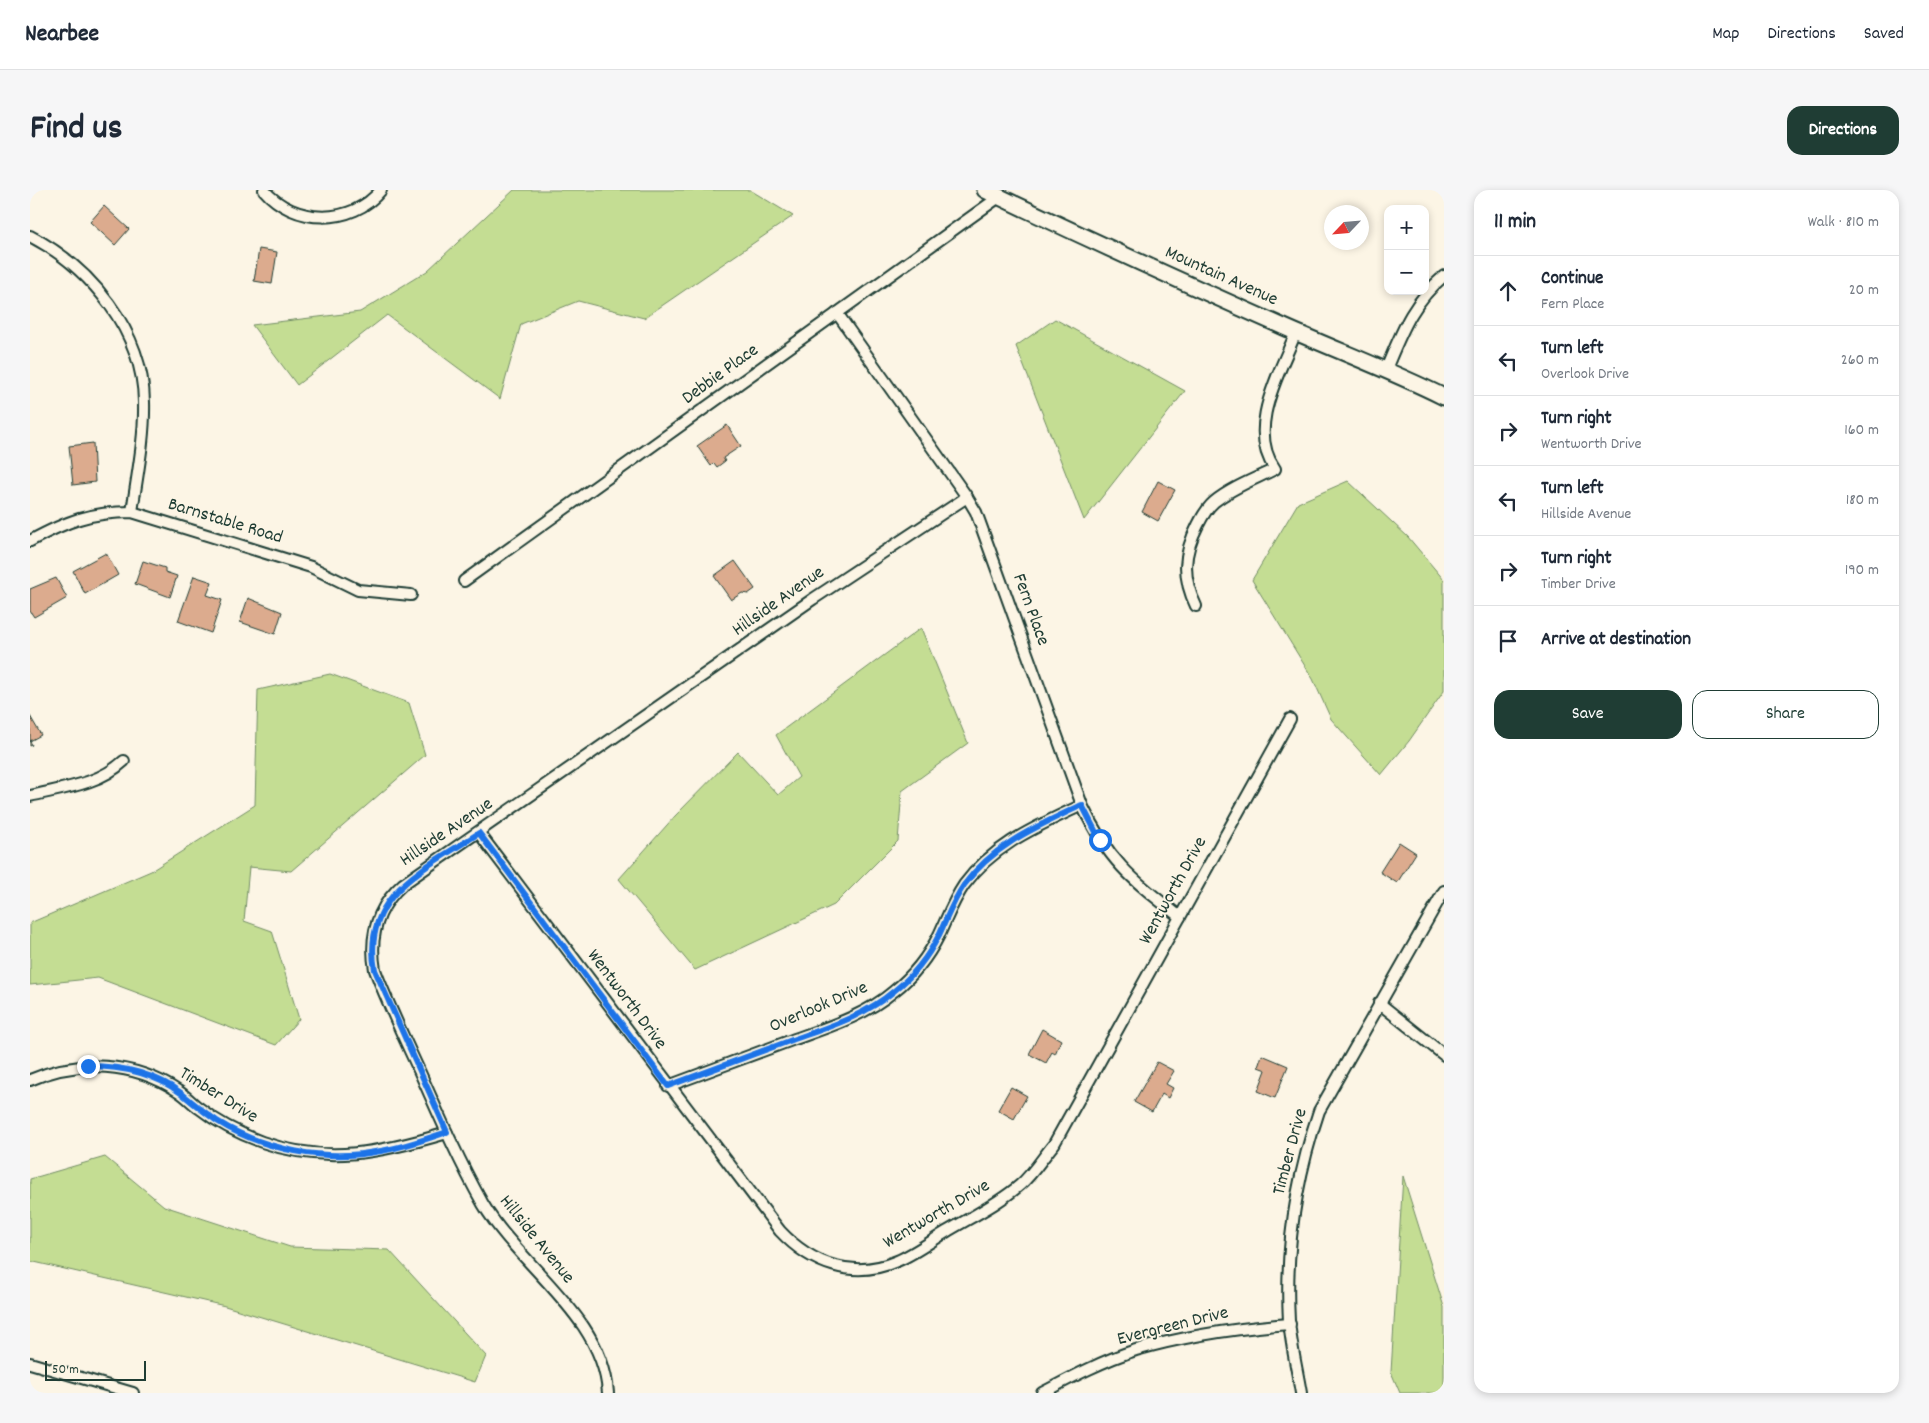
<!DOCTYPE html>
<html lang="en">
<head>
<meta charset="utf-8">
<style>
	body { margin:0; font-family:Dekko,sans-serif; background:#f6f6f7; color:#1f2937 }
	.controls { position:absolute; right:15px; top:15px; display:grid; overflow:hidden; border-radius:10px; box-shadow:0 2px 8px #0003 }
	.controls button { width:45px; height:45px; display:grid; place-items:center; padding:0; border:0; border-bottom:1px solid #e0e1e3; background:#fff; color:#1f2937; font:25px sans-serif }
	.compass { position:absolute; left:1294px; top:15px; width:45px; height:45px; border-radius:50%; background:#fff; box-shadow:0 2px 8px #0003; rotate:244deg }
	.scale { position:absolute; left:15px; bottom:12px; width:101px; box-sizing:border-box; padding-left:5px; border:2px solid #1f3d34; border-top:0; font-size:14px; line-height:18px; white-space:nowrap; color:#1f3d34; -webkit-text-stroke:4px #fcf5e5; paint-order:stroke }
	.stop { position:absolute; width:15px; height:15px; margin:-11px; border:4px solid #1a73e8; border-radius:50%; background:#fff }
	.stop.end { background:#1a73e8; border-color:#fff; box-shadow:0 1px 5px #0008 }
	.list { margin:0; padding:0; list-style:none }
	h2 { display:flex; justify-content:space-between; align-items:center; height:65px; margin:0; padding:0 20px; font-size:21px }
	h2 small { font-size:16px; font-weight:400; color:#747a83 }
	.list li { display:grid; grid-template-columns:32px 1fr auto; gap:15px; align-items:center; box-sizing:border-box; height:70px; padding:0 20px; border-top:1px solid #e0e1e3 }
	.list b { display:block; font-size:19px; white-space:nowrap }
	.list p { margin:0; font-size:16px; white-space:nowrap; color:#747a83 }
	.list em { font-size:16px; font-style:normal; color:#747a83 }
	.actions { display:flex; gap:10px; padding:15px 20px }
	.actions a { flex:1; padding:11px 0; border:1px solid #1f3d34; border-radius:15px; text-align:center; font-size:18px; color:#1f3d34 }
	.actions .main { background:#1f3d34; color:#fff }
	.icon { flex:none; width:28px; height:28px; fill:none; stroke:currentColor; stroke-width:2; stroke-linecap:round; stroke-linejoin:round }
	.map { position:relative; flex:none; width:1414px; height:1203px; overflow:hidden; border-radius:15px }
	header { display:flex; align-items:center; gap:30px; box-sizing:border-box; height:70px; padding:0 25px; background:#fff; border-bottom:1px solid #e0e1e3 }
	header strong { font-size:24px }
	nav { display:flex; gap:28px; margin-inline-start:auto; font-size:18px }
	.intro { display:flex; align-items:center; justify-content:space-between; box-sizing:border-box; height:120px; padding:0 30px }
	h1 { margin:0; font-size:35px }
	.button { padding:12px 22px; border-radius:15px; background:#1f3d34; color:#fff; font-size:18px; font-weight:700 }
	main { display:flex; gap:30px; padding:0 30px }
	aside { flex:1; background:#fff; border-radius:15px; box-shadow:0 2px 8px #0003 }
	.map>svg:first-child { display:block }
</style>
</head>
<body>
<header>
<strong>Nearbee</strong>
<nav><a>Map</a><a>Directions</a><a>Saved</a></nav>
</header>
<div class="intro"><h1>Find us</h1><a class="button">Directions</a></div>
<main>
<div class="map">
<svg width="1414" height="1203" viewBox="0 0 1414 1203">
	<rect width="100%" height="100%" fill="#fcf5e5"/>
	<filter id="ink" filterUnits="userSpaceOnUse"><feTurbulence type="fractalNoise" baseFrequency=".02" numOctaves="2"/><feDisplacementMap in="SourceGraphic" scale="10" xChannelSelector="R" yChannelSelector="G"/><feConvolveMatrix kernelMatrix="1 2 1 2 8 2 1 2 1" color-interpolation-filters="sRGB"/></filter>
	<g filter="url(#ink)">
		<g fill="#c4dd93" stroke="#728d64">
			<path d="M 484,0 L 720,0 L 763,26 L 614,128 L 548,111 L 491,134 L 470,209 L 357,125 L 267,195 L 222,135 L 330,122 L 397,81 Z"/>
			<path d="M 1025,129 L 1155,201 L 1054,330 L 986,156 Z"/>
			<path d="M 1318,291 L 1378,347 L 1414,390 L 1414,501 L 1379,551 L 1351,585 L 1301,529 L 1283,489 L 1222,390 L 1268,313 Z"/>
			<path d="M 891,438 L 938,553 L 872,601 L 868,651 L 804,715 L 665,780 L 589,689 L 645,626 L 708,562 L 748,605 L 769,587 L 746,545 Z"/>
			<path d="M 300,484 L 379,513 L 395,565 L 261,681 L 219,677 L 214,731 L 242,741 L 269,829 L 246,855 L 68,788 L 0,795 L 0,733 L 121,681 L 225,615 L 228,500 Z"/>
			<path d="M 75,967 L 134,1016 L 260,1057 L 359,1060 L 456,1166 L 445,1192 L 195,1116 L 0,1071 L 0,989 Z"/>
			<path d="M 1373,986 L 1414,1117 L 1414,1203 L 1370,1203 L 1361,1182 Z"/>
		</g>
		<g fill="#dcab8e" stroke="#1f3d34">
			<path d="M 74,16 L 99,39 L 85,55 L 60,32 Z"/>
			<path d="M 229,59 L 247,62 L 242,94 L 224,91 Z"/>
			<path d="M 697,235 L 711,256 L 693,268 L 695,271 L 687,277 L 684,273 L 681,276 L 667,256 Z"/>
			<path d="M 63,253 L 65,292 L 43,295 L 39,256 Z"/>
			<path d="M 1128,291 L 1145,300 L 1128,331 L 1112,322 Z"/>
			<path d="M 76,363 L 88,385 L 55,404 L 43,381 Z"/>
			<path d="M 113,371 L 135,378 L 135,382 L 147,386 L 140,407 L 105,394 Z"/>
			<path d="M 705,371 L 725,399 L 718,404 L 712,403 L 701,410 L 684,386 Z"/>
			<path d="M 164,386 L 182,392 L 177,405 L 192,410 L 181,443 L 148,431 Z"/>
			<path d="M 26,388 L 37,408 L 4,427 L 0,421 L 0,399 Z"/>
			<path d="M 218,408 L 252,422 L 245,444 L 210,432 Z"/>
			<path d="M 0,526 L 11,545 L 0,551 L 2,555 L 0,556 Z"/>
			<path d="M 1369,652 L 1386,663 L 1367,693 L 1350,682 Z"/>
			<path d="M 1012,839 L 1031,850 L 1025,864 L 1022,862 L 1016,873 L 999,864 Z"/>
			<path d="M 1232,865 L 1258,876 L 1245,908 L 1228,901 L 1236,880 L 1228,877 Z"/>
			<path d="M 1127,872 L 1144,881 L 1136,894 L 1143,898 L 1138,908 L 1132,904 L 1122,922 L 1104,912 Z"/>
			<path d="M 981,897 L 997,906 L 984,929 L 968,920 Z"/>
		</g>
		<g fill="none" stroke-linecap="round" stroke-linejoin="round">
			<g stroke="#1f3d34" stroke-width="14">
				<g id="minor">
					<path d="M 234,0 C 264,35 322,36 351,0"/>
					<path d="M 0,46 C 60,77 113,141 114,212 C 115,248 107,286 102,322"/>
					<path d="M 807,123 L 937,307 L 946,322 L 1052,615 C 1078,671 1102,689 1150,727"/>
					<path d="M 1356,179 C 1372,141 1382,113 1414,86"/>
					<path d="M 0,351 C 37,331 60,322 102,322 L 281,377 L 328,400 L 381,405"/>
					<path d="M 434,391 L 969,7"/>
					<path d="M 1166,416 C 1152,387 1153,364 1168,335 C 1172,327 1177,318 1184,312 C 1201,298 1225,289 1245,279 C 1216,238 1250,183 1266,142"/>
					<path d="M 0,606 C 33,598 68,595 94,571"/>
					<path d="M 449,643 L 750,1041 C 781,1074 823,1090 867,1071 C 884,1064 900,1052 916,1042 C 941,1027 968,1014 990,995 C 1003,984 1013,967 1024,954 L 1260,529"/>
					<path d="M 1349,813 L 1414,865"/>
					<path d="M 0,890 C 49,869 104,872 148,901 C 156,906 162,913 169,918 C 188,933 210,944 232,952 C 298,975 353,962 417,943"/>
					<path d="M 638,896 C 679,881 721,865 762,850 C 798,837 835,826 864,801 C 883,786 898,767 909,745 C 917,728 923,711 934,695 C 964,654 1008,636 1052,615"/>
					<path d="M 0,1173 L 103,1203"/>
					<path d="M 578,1203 C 573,1126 490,1077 453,1014 C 430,973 411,930 392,887 C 376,852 359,817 345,780 C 339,746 347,717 373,694 L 783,409 L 937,307"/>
					<path d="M 1012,1203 C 1042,1187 1074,1170 1106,1160 C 1155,1146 1208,1138 1260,1134"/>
					<path d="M 1271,1203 C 1267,1179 1261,1155 1259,1131 C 1255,1060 1266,989 1289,921 L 1414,701"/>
				</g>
			</g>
			<g stroke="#1f3d34" stroke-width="19">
				<path id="secondary" d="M 955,0 C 1054,47 1154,93 1254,137 C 1308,161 1362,181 1414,207"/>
			</g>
			<use href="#minor" stroke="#fcf5e5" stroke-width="10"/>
			<use href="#secondary" stroke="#fcf5e5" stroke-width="15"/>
		</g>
	</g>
	<g fill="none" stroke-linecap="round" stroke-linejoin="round" filter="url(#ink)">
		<path stroke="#1a73e8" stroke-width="6" d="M 58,876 C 90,876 124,883 151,903 C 163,913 174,922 187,931 C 235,961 296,972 351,961 C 374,957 396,949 417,942 L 345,780 C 331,704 395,679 449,643 L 638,896 C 679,881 721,865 762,850 C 798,837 835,826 864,801 C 883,786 898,767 909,745 C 917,728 923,711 934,695 C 964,654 1008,636 1052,615 L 1070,650"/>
	</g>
	<g text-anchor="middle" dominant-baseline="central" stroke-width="4" stroke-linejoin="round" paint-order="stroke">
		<g font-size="19" fill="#1f3d34" stroke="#fcf5e5">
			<text transform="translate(1191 87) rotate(24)">Mountain Avenue</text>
			<text transform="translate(691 185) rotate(-36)">Debbie Place</text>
			<text transform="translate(195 332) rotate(17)">Barnstable Road</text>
			<text transform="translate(749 412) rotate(-35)">Hillside Avenue</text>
			<text transform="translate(1000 420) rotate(70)">Fern Place</text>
			<text transform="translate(417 643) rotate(-34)">Hillside Avenue</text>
			<text transform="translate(1144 701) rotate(-61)">Wentworth Drive</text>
			<text transform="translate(596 810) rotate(53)">Wentworth Drive</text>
			<text transform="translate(789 818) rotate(-23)">Overlook Drive</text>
			<text transform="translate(188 906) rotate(32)">Timber Drive</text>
			<text transform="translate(1261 962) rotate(-75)">Timber Drive</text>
			<text transform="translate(907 1025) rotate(-30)">Wentworth Drive</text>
			<text transform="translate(506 1050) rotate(51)">Hillside Avenue</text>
			<text transform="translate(1143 1137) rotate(-14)">Evergreen Drive</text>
		</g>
	</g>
</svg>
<div class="controls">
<button>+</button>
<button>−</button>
</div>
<svg class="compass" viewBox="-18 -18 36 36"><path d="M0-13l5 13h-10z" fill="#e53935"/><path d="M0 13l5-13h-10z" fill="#747a83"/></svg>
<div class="scale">50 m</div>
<div class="stop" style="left:1070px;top:650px"></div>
<div class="stop end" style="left:58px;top:876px"></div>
</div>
<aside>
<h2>11 min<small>Walk · 810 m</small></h2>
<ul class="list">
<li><svg class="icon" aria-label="ahead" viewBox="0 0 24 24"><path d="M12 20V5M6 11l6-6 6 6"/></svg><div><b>Continue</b><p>Fern Place</p></div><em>20 m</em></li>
<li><svg class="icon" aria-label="left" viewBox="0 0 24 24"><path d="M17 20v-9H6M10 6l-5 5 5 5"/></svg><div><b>Turn left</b><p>Overlook Drive</p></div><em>260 m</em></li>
<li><svg class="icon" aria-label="right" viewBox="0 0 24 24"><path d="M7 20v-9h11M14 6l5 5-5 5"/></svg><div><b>Turn right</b><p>Wentworth Drive</p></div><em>160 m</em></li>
<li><svg class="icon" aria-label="left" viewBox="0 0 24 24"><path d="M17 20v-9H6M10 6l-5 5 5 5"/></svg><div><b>Turn left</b><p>Hillside Avenue</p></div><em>180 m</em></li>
<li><svg class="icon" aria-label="right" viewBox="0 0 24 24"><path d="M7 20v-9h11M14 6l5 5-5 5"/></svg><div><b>Turn right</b><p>Timber Drive</p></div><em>190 m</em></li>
<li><svg class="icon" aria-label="arrive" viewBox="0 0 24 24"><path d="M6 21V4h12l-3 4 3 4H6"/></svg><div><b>Arrive at destination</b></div></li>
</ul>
<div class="actions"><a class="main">Save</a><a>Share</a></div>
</aside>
</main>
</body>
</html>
